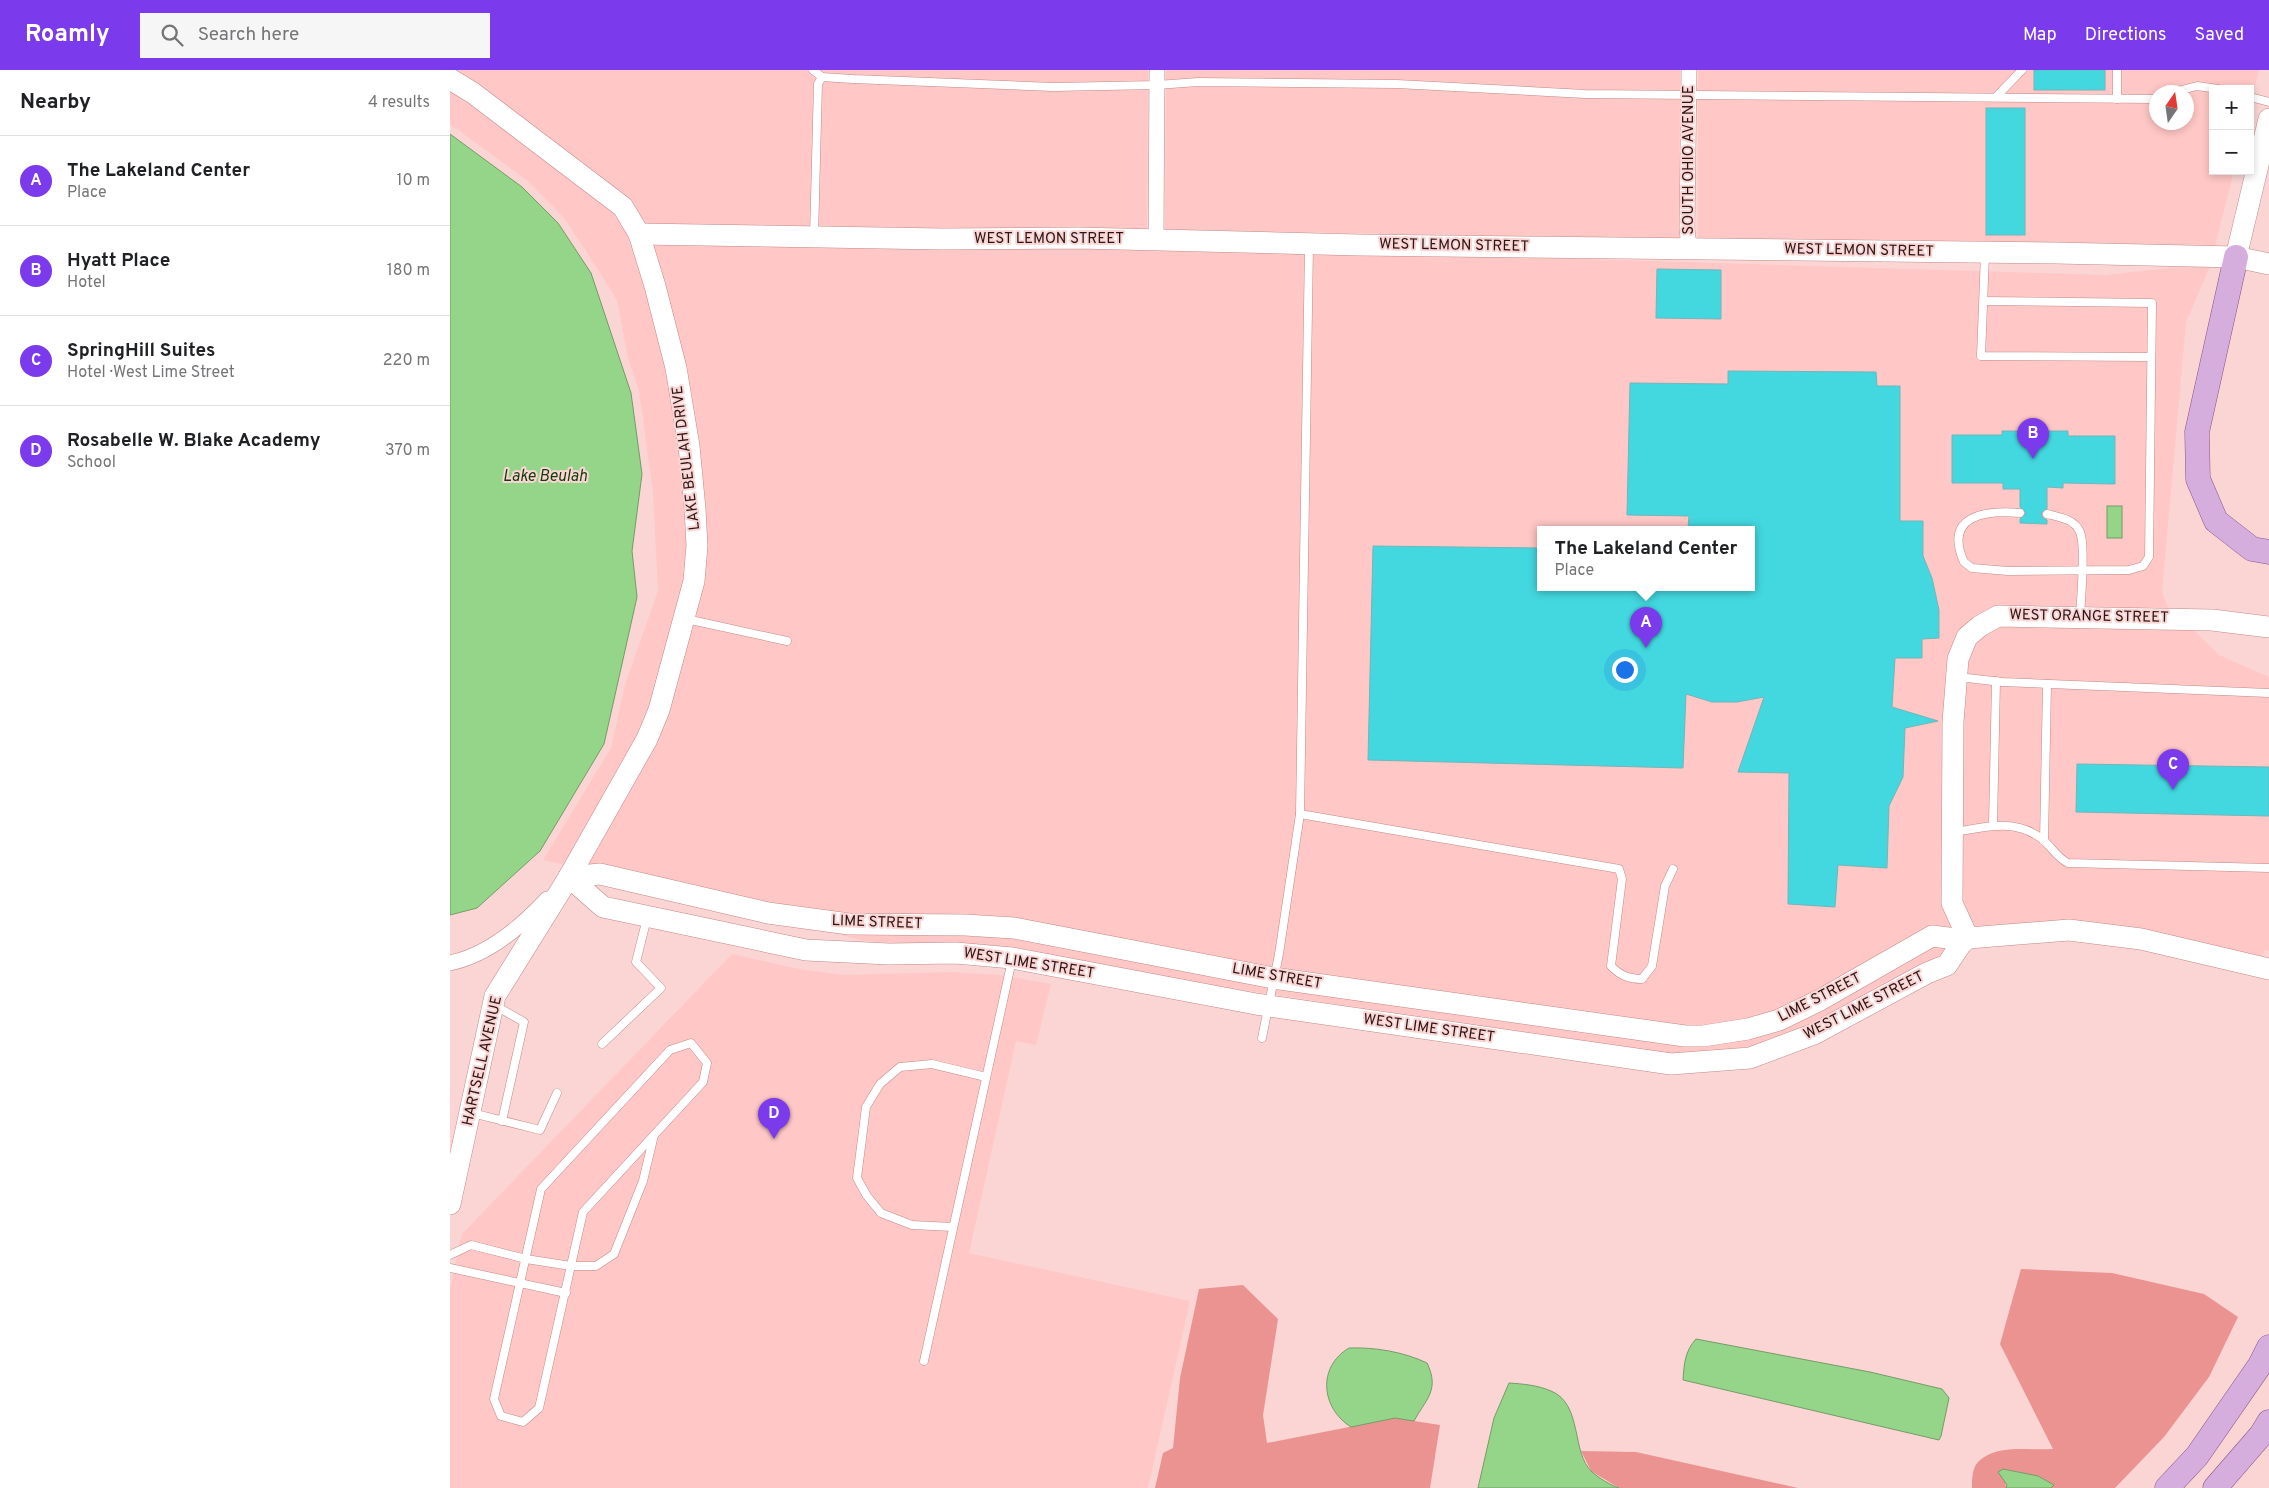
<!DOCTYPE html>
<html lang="en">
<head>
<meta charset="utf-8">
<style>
	body { margin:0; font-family:Overpass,sans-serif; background:#f6f6f6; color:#202124 }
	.controls { position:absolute; right:15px; top:15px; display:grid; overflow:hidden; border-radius:0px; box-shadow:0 2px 8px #0003 }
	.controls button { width:45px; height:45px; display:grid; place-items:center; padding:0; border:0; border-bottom:1px solid #e0e0e0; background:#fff; color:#202124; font:25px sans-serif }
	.compass { position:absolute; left:1699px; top:15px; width:45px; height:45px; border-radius:50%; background:#fff; box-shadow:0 2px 8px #0003; rotate:13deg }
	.you { position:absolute; left:1174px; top:599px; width:18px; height:18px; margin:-12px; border:4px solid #fff; border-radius:50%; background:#1a73e8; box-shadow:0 0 0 8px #1a73e833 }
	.badge { display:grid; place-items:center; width:32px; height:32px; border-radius:50%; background:#7c3aed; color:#fff; font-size:16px; font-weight:700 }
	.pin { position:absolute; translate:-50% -41px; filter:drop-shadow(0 1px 2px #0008) }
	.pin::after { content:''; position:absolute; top:26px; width:18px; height:15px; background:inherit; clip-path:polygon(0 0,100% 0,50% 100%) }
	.popup { position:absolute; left:1087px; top:456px; width:218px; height:65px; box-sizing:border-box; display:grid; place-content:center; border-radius:0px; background:#fff; filter:drop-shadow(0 1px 4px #0005); font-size:16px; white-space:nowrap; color:#757577 }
	.popup b { font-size:19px; color:#202124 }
	.popup::after { content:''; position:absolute; left:50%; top:100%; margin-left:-10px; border:10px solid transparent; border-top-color:#fff }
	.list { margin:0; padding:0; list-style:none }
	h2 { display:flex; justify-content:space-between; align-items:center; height:65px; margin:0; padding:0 20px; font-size:21px }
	h2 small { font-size:16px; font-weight:400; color:#757577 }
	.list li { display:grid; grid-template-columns:32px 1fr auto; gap:15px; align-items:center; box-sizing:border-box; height:90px; padding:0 20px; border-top:1px solid #e0e0e0 }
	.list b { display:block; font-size:19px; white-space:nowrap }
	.list p { margin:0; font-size:16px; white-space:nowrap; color:#757577 }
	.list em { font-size:16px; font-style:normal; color:#757577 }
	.icon { flex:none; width:28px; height:28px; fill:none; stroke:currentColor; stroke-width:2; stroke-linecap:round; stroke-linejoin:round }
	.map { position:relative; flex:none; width:1819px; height:1418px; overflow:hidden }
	header { display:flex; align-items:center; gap:30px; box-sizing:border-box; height:70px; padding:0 25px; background:#7c3aed; color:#fff }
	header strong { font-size:24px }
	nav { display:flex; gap:28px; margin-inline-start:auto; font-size:18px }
	.search { width:350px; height:45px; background:#f6f6f6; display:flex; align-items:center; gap:12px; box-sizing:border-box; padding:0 18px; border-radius:0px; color:#757577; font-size:19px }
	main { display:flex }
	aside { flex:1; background:#fff }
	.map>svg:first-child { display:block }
</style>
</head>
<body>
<header>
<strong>Roamly</strong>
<div class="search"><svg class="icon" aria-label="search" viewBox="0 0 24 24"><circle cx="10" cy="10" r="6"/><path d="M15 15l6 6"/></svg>Search here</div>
<nav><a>Map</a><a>Directions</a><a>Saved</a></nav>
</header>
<main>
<aside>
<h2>Nearby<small>4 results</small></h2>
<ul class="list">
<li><span class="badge">A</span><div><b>The Lakeland Center</b><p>Place</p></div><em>10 m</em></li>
<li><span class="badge">B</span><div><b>Hyatt Place</b><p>Hotel</p></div><em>180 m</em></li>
<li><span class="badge">C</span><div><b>SpringHill Suites</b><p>Hotel · West Lime Street</p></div><em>220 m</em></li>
<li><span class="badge">D</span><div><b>Rosabelle W. Blake Academy</b><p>School</p></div><em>370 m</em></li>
</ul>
</aside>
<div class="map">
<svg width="1819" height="1418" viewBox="0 0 1819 1418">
	<rect width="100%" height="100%" fill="#fad5d4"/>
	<g fill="#ffc7c5" fill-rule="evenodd">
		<path d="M 5,0 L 698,0 L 697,160 L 492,159 L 196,154 Z"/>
		<path d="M 716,0 L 1230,0 L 1229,169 L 715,160 Z"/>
		<path d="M 1248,0 L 1809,0 L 1800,36 L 1800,19 L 1763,19 L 1763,101 L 1784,101 L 1765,176 L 1248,169 ZM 1706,22 L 1736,22 L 1736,52 L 1706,52 Z"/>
		<path d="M 0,20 L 18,32 L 166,144 L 180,167 L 179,173 L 182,174 L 217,301 L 230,378 L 238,476 L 235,510 L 201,637 L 190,664 L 115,795 L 93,790 L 161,678 L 175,615 L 208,521 L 203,422 L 189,321 L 178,288 L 167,230 L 147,198 L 114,148 L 78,111 L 0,54 Z"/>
		<path d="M 202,174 L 629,178 L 1002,185 L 1655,205 L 1740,196 L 1760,196 L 1736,252 L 1712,522 L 1719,539 L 1511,559 L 1502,858 L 1326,941 L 1297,949 L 1253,956 L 1236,956 L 400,844 L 320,833 L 134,796 L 218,642 L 253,511 ZM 1091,459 L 1301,459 L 1301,517 L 1091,517 Z"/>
		<path d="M 1550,556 L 1742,559 L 1769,585 L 1819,607 L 1819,881 L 1814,880 L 1812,887 L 1523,857 L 1511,831 L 1512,652 L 1516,591 L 1523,574 Z"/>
		<path d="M 377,861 L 563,868 L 821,918 L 1141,964 L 1252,976 L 1483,877 L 1497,878 L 1492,887 L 1361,955 L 1309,974 L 1281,980 L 1223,984 L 759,915 L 460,874 L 415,871 Z"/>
		<path d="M 282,884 L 349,899 L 394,905 L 501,902 L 551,905 L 601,914 L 586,975 L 566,971 L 519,1183 L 740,1231 L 698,1418 L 0,1418 L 0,1218 L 12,1164 Z"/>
	</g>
	<g fill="#ea9391">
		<path d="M 1571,1199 L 1662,1203 L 1754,1224 L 1788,1247 L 1759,1307 L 1714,1367 L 1665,1418 L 1601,1418 L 1604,1415 L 1588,1406 L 1554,1399 L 1556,1418 L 1522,1418 C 1522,1410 1522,1398 1528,1392 C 1547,1373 1579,1381 1603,1379 L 1550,1274 Z"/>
		<path d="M 793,1215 L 828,1249 L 813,1345 L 817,1373 L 945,1348 L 990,1355 L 980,1418 L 705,1418 L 713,1383 L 723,1378 L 730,1308 L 749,1219 Z"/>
		<path d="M 1131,1381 L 1186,1382 L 1348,1418 L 1169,1418 L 1141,1401 Z"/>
	</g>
	<g fill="#95d58a" stroke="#759b67">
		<path d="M 0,64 L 72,117 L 108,153 L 141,203 L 181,323 L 192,404 L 182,481 L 187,527 L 154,674 L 90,781 L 27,838 L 0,845 Z"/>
		<rect x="1657" y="436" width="15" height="32"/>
		<path d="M 1246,1269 L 1420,1302 L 1492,1319 L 1499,1328 L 1491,1366 L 1489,1370 L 1233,1310 C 1234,1294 1235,1281 1246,1269 Z"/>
		<path d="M 899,1278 C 925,1277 954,1282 977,1293 C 990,1320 976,1329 964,1351 L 945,1348 L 901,1357 C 871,1338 867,1297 899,1278 Z"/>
		<path d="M 1059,1313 C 1073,1314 1087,1315 1101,1321 C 1133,1334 1121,1383 1142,1402 C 1149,1408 1160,1415 1169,1418 L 1028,1418 L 1044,1348 Z"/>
		<path d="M 1553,1399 L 1588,1406 L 1604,1415 L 1601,1418 L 1556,1418 L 1557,1415 L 1548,1402 Z"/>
	</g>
	<g fill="#43d7df" stroke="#71b6ba">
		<rect x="1584" y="0" width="71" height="20"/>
		<rect x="1536" y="38" width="39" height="127"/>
		<path d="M 1207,199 L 1271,200 L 1271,249 L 1206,248 Z"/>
		<path d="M 1278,301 L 1426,302 L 1427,316 L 1450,316 L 1450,451 L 1473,451 L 1473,486 L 1482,508 L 1489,540 L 1489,568 L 1472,569 L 1472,588 L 1445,588 L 1442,637 L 1488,651 L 1455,658 L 1453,707 L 1439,736 L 1437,798 L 1388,795 L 1385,837 L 1338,834 L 1339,703 L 1288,702 L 1314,627 L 1287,632 L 1262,632 L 1236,624 L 1233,698 L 918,690 L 923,476 L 1091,478 L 1091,517 L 1301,517 L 1301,459 L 1238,459 L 1239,446 L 1177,445 L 1180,313 L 1278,314 Z"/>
		<path d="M 1552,361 L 1618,361 L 1618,366 L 1665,366 L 1665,414 L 1613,413 L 1613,418 L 1597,417 L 1597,439 L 1591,443 L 1593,448 L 1597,450 L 1597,454 L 1570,453 L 1570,449 L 1576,443 L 1570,437 L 1570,419 L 1553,419 L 1553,413 L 1502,413 L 1502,365 L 1552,365 Z"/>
		<path d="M 1627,694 L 1819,697 L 1819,746 L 1626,742 Z"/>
	</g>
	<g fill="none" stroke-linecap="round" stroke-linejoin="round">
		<g stroke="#c28988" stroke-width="9">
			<g id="lane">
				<path d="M 363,0 L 372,7 L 403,9 L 603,17 L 707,15 L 748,12 L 947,14 L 1135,24 L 1706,29"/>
				<path d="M 1667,0 L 1667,29"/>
				<path d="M 1724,22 L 1747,16 L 1768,19"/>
				<path d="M 1546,27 L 1572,0"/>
				<path d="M 1800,27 L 1819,32"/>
				<path d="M 364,166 L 368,14 L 372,7"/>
				<path d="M 1535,184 L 1531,286 L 1701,287"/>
				<path d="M 1534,231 L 1702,233 L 1699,487 L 1693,496 L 1679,500 L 1558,501 L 1522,498 L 1514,492 C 1493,445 1536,440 1570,443"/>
				<path d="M 1597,444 C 1609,447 1625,449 1630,462 C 1636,475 1631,529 1630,545"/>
				<path d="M 236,549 L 337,571"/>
				<path d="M 1508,607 L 1552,612 L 1819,623"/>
				<path d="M 850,744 L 1169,799 L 1172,809 L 1161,896 C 1171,906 1179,909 1192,909 L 1202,896 L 1215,816 L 1223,799"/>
				<path d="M 1543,755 L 1546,611"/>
				<path d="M 1505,762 C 1535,757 1565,748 1592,769 C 1602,777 1606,787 1618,793 L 1819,798"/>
				<path d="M 1594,771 L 1597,614"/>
				<path d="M 44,935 L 74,952 L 52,1051"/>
				<path d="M 812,968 L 829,884 L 850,744 L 859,176"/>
				<path d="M 241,973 L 257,993 L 253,1012 L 133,1142 L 89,1338 L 73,1352 L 51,1346 L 44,1329 L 91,1119 L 220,980 Z"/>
				<path d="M 152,974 L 211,918 L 186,892 L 197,848"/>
				<path d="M 22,1043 L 90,1060 L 107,1023"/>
				<path d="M 503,1157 L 462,1155 L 431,1143 L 417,1126 L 407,1108 L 416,1037 L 430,1014 L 450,997 L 482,994 L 536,1007"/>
				<path d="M 0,1185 L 21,1175 L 76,1189 L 121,1196 L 146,1196 L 164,1184 L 193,1111 L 204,1065"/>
				<path d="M 0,1198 L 116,1223"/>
				<path d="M 474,1291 L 562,890"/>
			</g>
		</g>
		<g stroke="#c28988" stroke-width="16">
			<g id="street">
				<path d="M 1239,0 L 1237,158 L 1239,179"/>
				<path d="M 706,170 L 707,0"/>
				<path d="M 0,893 C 38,885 71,857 97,829"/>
			</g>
		</g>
		<g stroke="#c28988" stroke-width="22">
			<g id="secondary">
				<path d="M 0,9 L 23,23 L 173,137 L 189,164 L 205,216 L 226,298 L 239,376 L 245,439 L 247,476 L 244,511 L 209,640 L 197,669 L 119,807 L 45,926 L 0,1134"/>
				<path d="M 189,164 L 492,169 L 629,168 L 909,175 L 1606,183 L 1786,187 L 1819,194"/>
				<path d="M 1786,187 L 1819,49"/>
				<path d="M 119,807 L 150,804 L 318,843 L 399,854 L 515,855 L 564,858 L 823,908 L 1235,966 L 1253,966 L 1298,959 L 1329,950 L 1370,930 L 1482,866 L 1506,869 L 1619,860 L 1691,869 L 1819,899"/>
				<path d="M 119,807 L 153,837 L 356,880 L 439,884 L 506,883 L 562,888 L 806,934 L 1221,994 L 1300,988 L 1364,964 L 1477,903 L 1497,895 L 1511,874 L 1518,868"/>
				<path d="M 1518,868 L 1502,833 L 1503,652 L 1508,589 L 1517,567 L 1530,556 L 1548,546 L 1762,550 L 1819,557"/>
			</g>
		</g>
		<g stroke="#885589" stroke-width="25">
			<g id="primary">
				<path d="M 1786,187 L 1747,362 L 1748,409 L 1766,451 L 1802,479 L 1819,482"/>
				<path d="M 1717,1418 L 1747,1386 L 1810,1295 L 1819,1277"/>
				<path d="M 1765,1418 L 1811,1365 L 1819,1352"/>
			</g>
		</g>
		<use href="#lane" stroke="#fff" stroke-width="8"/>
		<use href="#street" stroke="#fff" stroke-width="15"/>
		<use href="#secondary" stroke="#fff" stroke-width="21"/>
		<use href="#primary" stroke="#d6aede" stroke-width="24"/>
	</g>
	<g text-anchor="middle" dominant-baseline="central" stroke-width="4" stroke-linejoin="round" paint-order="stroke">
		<g font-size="15" fill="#2a1414" stroke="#fad5d4">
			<text transform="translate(1239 90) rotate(-90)">SOUTH OHIO AVENUE</text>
			<text x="599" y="169">WEST LEMON STREET</text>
			<text transform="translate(1004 176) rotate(1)">WEST LEMON STREET</text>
			<text transform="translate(1409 181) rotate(1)">WEST LEMON STREET</text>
			<text transform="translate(237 388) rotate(-97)">LAKE BEULAH DRIVE</text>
			<text transform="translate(1639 547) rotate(1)">WEST ORANGE STREET</text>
			<text transform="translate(427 853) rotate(2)">LIME STREET</text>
			<text transform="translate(579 894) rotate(9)">WEST LIME STREET</text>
			<text transform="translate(827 907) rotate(10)">LIME STREET</text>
			<text transform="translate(1370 928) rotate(-27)">LIME STREET</text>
			<text transform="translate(1414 936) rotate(-27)">WEST LIME STREET</text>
			<text transform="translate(979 959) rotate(8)">WEST LIME STREET</text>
			<text transform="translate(33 991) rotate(-77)">HARTSELL AVENUE</text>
		</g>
		<g font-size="16" font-style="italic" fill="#113c09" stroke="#fad5d4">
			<text x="95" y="407">Lake Beulah</text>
		</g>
	</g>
</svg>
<div class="controls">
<button>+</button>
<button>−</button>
</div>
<svg class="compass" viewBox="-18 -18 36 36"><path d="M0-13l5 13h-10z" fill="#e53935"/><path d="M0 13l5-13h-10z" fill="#757577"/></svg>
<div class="you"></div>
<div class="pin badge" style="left:1196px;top:578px">A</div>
<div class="popup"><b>The Lakeland Center</b>Place</div>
<div class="pin badge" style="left:1583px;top:389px">B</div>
<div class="pin badge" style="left:1723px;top:720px">C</div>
<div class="pin badge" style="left:324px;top:1069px">D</div>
</div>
</main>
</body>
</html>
